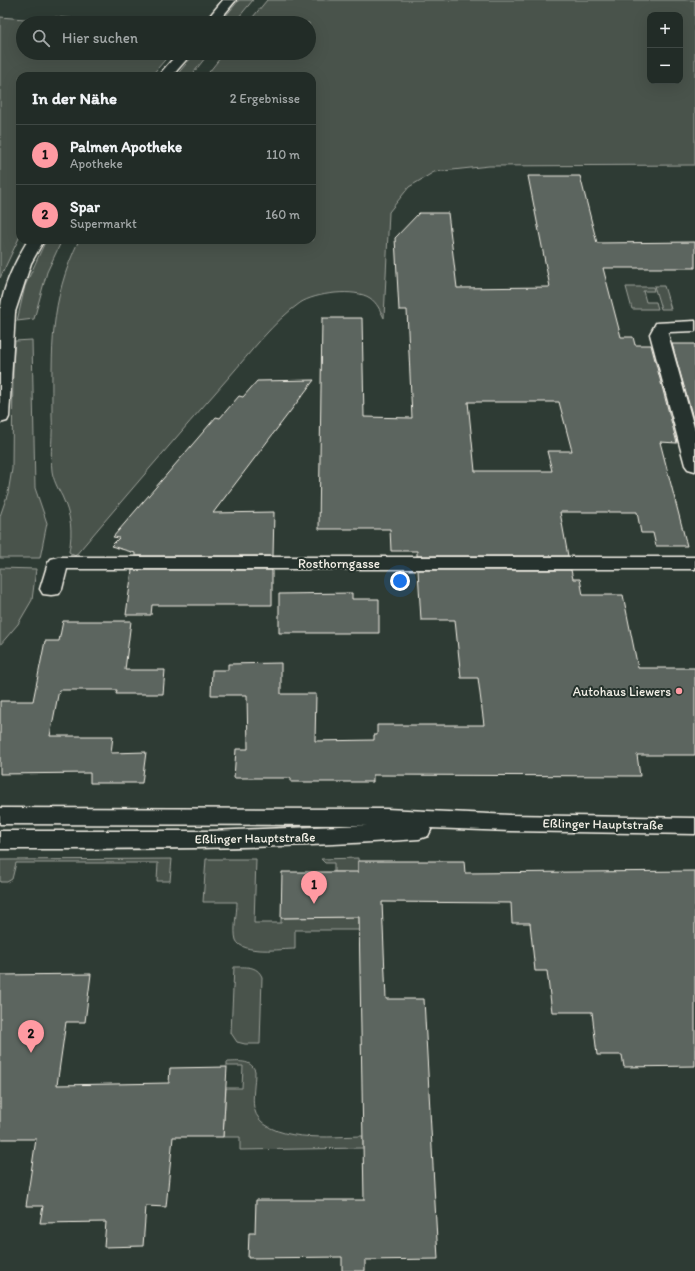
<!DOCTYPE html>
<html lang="de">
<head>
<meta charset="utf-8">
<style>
	body { margin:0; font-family:Itim,sans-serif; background:#2a342f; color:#f1f3f6 }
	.controls { position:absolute; right:12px; top:12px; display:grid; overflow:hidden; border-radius:8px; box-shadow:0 4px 16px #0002 }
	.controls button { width:36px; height:36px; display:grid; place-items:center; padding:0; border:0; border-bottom:1px solid #3f4844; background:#222c27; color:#f1f3f6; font:20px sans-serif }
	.you { position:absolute; left:400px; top:581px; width:14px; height:14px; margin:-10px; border:3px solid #fff; border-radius:50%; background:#1a73e8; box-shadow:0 0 0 6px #1a73e833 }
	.badge { display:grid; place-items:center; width:26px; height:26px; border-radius:50%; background:#ff9aa2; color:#111; font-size:13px; font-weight:700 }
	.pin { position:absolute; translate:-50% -33px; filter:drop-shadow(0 1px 2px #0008) }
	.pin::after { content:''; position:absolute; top:21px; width:14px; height:12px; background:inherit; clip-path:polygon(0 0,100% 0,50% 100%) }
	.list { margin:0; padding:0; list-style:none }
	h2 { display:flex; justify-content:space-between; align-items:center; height:52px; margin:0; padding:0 16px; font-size:17px }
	h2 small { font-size:13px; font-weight:400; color:#a2a7a7 }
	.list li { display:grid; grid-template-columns:26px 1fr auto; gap:12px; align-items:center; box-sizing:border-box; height:60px; padding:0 16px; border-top:1px solid #3f4844 }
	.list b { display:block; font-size:15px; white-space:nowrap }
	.list p { margin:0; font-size:13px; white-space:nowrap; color:#a2a7a7 }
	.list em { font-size:13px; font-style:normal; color:#a2a7a7 }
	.icon { flex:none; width:22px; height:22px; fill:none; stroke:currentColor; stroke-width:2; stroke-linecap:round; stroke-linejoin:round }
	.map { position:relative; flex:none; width:695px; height:1271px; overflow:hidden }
	.search { position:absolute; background:#222c27; box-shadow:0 4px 16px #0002; left:16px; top:16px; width:300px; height:44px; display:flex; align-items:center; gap:10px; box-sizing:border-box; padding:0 14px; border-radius:22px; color:#a2a7a7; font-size:15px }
	.panel { position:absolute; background:#222c27; box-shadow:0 4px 16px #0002; left:16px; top:72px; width:300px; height:172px; border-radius:12px }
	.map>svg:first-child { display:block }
</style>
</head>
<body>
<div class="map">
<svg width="695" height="1271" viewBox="0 0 695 1271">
	<rect width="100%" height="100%" fill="#2e3b34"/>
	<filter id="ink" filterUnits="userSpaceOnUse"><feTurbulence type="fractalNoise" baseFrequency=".025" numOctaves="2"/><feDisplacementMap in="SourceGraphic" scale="8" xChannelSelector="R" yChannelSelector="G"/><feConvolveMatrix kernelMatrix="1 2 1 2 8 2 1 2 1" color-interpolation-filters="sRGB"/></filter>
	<g filter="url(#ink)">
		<g fill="#48524c" stroke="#9ea29a" fill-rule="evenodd">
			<path d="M 239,0 L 253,0 L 234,23 L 220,23 Z"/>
			<path d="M 267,0 L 695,0 L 695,165 L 489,166 L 434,172 L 409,187 L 389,212 L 384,318 C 380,310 377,303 370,298 C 355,288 315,293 300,303 C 273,322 251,352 229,377 C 177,436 126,496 75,556 L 69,552 C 73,530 71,516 62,496 C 58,489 53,479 52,471 C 50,453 53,434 52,416 C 52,349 49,302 79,240 L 312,240 L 312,76 L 206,76 L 224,53 L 309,53 L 309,23 L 248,23 ZM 650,15 L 680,15 L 680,81 L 650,81 Z"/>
			<path d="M 0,17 L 37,20 L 34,23 L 23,23 L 23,53 L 171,53 L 151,76 L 20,76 L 20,236 L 0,278 Z"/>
			<path d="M 55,17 L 124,23 L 49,23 Z"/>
			<path d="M 195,53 L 209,53 L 191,76 L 176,76 Z"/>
			<path d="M 46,240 L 62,240 L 47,272 L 34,319 L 17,321 L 25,286 Z"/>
			<path d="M 654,286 L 664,286 L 671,309 L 661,309 Z"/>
			<path d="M 626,287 L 653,287 L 654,291 L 643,291 L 646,302 L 656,302 L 658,309 L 632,309 Z"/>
			<path d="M 32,340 L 35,488 L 47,523 L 40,558 L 0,558 L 0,516 L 8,493 L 12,469 L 13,364 L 15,341 Z"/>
			<path d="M 0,568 L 36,569 L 32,600 L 18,624 L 0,645 Z"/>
			<path d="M 358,858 L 359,930 L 295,930 L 295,949 C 282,949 242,955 236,940 C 233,930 237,913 237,902 L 203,902 L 206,859 L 256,859 L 254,923 L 281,923 L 281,918 L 347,917 L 346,872 L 334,872 L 334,863 L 325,863 L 321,859 Z"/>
			<path d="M 172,859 L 170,881 L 157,881 L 158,863 L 16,863 L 12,879 L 7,882 L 0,882 L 0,860 Z"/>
			<path d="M 234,967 C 245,967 257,965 262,977 L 260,1044 L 245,1044 L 237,1042 L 231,1033 Z"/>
			<path d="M 227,1062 C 238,1062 251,1059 255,1071 C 255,1083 252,1097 254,1108 C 262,1145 336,1136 363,1136 L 363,1148 L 240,1150 L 240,1137 L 223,1137 L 226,1088 L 242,1088 L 243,1066 L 227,1066 Z"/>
		</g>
		<g fill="#5c655e" stroke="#f4f1e8" fill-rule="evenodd">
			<path d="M 528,176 L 580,176 L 597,243 L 695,242 L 695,268 L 603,268 L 621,337 L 633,337 L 635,345 L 651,345 L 677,443 L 660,442 L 687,546 L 656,546 L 653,533 L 641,533 L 637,512 L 560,512 L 568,556 L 417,556 L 417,551 L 391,551 L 390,529 L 319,529 L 322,318 L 362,318 L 364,417 L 412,418 L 407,310 L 399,310 L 395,238 L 419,213 L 448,213 L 457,288 L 550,287 ZM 468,402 L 559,402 L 572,451 L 547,451 L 552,471 L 475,471 Z"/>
			<path d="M 672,344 L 695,344 L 695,425 Z"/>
			<path d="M 314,380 L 213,513 L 274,512 L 273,556 L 135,556 L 135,553 L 111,546 L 119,538 L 113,537 L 216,417 L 220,418 L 239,396 L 243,397 L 257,381 Z"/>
			<path d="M 132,570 L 272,570 L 272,605 L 152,605 L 151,615 L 126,615 Z"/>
			<path d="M 418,570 L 571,570 L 573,579 L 580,579 L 583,595 L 623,595 L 638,668 L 695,668 L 695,755 L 637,755 L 640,776 L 373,775 L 373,782 L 291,782 L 291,778 L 234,778 L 236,749 L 248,749 L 247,695 L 211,695 L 212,670 L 228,670 L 228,664 L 281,663 L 281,694 L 316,694 L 315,741 L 374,740 L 374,735 L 377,735 L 377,725 L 484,725 L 478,678 L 461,678 L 455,620 L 421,620 Z"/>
			<path d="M 352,593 L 352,599 L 379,599 L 379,633 L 279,633 L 279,594 Z"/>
			<path d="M 63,621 L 131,621 L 125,670 L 165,670 L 163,694 L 116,694 L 117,690 L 59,690 L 50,736 L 113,736 L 111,753 L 146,752 L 142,783 L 90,783 L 90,773 L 0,774 L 0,701 L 33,701 L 45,641 L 59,641 Z"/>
			<path d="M 358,861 L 464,861 L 465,873 L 695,871 L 695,1066 L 624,1067 L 622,1055 L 597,1055 L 592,1012 L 552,1012 L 547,971 L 535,971 L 530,923 L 512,923 L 511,903 L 382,902 L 386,999 L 424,999 L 438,1259 L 365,1260 L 365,1271 L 342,1271 L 342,1257 L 248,1258 L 249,1233 L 255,1233 L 256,1200 L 364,1200 L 359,917 L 281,918 L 282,872 L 358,872 Z"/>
			<path d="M 91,974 L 85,1022 L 66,1022 L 57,1085 L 169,1083 L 170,1068 L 227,1067 L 223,1137 L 173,1137 L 166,1207 L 146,1206 L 143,1246 L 104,1247 L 106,1222 L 40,1223 L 43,1206 L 26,1206 L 36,1139 L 0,1139 L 0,975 Z"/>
		</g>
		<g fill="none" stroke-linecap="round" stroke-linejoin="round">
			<g stroke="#f4f1e8" stroke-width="3">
				<g id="minor">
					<path d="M 6,307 L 12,308 L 15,312 L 9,417 L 7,421 L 0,423 L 0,308 Z"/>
					<path d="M 695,321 L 695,331 L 669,332 L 668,334 L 695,431 L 695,471 L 688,469 L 685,465 L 650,334 L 656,323 Z"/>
					<path d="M 58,557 L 695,557 L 695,569 L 67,569 L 62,589 L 59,594 L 51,595 L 43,594 L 40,589 L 48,563 L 51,559 Z"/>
				</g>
			</g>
			<g stroke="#f4f1e8" stroke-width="3">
				<g id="tertiary">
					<path d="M 223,0 L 236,0 L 217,23 L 204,23 Z"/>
					<path d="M 178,53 L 192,53 L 172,76 L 158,76 Z"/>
					<path d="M 28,240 L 44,240 L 31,263 L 15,312 L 12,316 L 0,319 C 0,291 14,264 28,240 Z"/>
				</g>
			</g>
			<g stroke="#f4f1e8" stroke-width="3">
				<path id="primary" d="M 0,808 L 386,809 L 510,815 L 695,818 L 695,834 L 510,831 L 430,828 L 431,830 L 428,836 L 419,839 C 279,849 140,849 0,849 L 0,831 L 210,831 L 367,825 L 0,824 Z"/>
			</g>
			<use href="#minor" fill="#26332d" fill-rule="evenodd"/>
			<use href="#tertiary" fill="#26332d" fill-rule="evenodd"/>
			<use href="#primary" fill="#26332d" fill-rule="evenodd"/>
		</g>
	</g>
	<circle fill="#ff9aa2" stroke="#26332d" stroke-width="1.5" cx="679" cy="691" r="4"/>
	<g text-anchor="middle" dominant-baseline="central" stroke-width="4" stroke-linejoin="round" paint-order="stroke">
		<g font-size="13" fill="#f4f1e8" stroke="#26332d">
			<text x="339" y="563">Rosthorngasse</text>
			<text transform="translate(603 824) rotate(1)">Eßlinger Hauptstraße</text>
			<text transform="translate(255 838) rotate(-1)">Eßlinger Hauptstraße</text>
		</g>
		<g font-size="13" fill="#f4f1e8" stroke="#26332d" text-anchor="end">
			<text x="671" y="691">Autohaus Liewers</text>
		</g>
	</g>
</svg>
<div class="controls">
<button>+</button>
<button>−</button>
</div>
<div class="you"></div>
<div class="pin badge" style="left:314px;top:904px">1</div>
<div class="pin badge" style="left:31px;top:1053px">2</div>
<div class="search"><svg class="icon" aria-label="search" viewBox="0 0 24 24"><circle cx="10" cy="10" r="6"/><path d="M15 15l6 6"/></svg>Hier suchen</div>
<section class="panel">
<h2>In der Nähe<small>2 Ergebnisse</small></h2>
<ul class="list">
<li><span class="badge">1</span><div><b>Palmen Apotheke</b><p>Apotheke</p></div><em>110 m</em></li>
<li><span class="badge">2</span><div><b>Spar</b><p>Supermarkt</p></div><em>160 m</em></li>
</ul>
</section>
</div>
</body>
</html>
